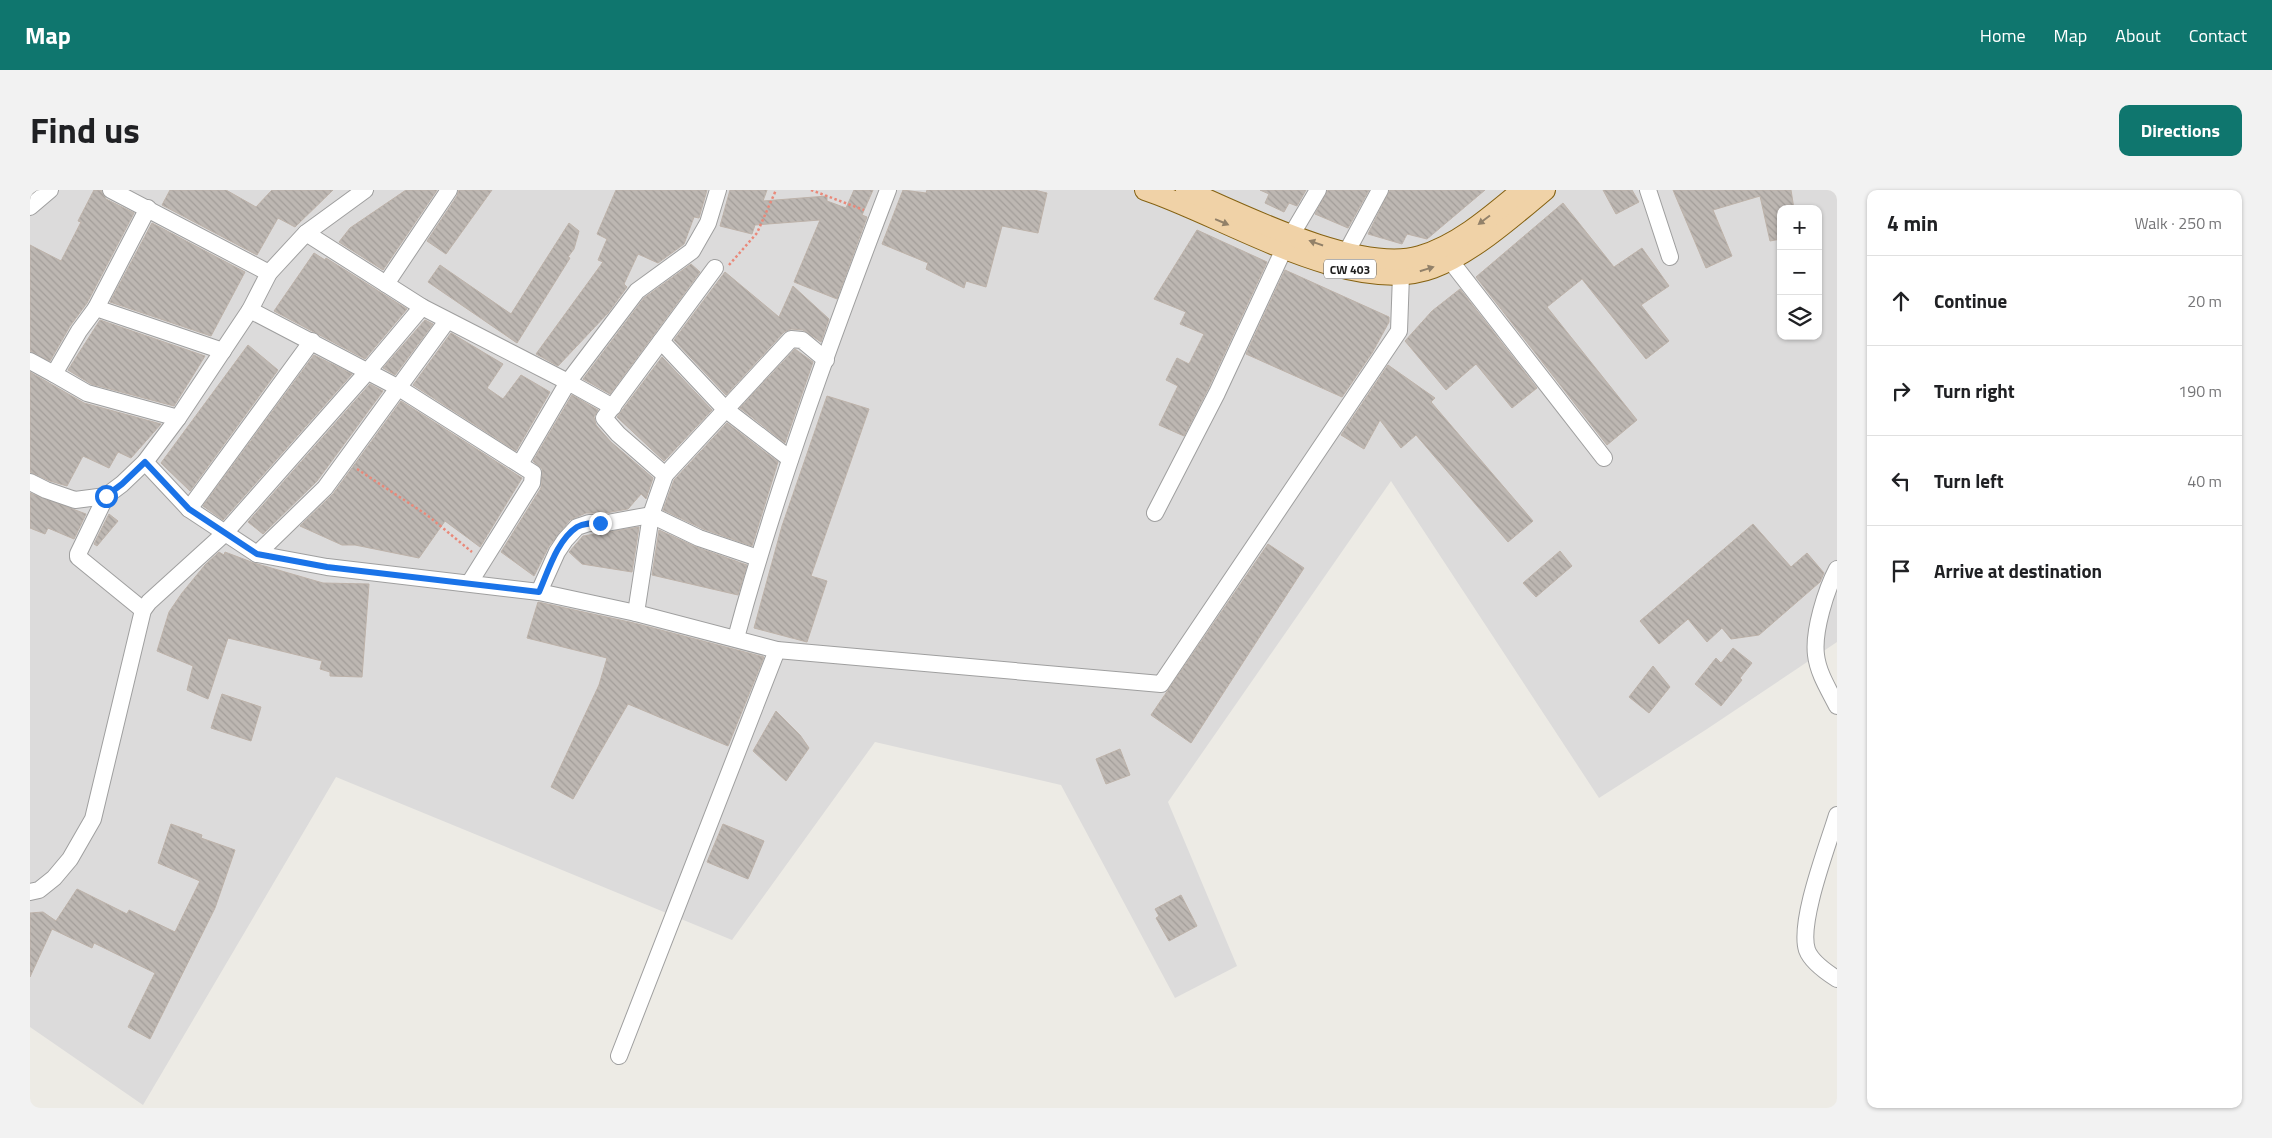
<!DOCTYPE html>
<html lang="en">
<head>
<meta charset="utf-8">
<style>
	body { margin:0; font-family:"Titillium Web",sans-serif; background:#f2f2f2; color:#202124 }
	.controls { position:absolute; right:15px; top:15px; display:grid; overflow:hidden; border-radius:10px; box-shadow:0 1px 4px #0004 }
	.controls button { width:45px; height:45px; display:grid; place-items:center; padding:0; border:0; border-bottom:1px solid #e0e0e0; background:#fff; color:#202124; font:25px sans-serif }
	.stop { position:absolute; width:15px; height:15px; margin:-11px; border:4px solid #1a73e8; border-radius:50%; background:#fff }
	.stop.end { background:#1a73e8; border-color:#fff; box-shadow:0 1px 5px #0008 }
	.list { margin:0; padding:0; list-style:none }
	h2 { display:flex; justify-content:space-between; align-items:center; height:65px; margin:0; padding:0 20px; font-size:21px }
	h2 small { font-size:16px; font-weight:400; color:#757577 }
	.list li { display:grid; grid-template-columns:32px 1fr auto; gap:15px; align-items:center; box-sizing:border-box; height:90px; padding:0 20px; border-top:1px solid #e0e0e0 }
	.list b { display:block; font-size:19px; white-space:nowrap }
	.list em { font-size:16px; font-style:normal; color:#757577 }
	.icon { flex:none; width:28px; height:28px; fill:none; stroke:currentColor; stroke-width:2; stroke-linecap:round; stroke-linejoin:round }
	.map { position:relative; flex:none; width:1807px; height:918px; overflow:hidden; border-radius:10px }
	header { display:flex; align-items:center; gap:30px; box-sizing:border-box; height:70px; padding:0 25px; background:#0f766e; color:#fff }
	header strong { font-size:24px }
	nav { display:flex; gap:28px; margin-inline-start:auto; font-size:18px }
	.intro { display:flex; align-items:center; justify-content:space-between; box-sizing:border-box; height:120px; padding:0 30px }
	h1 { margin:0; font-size:35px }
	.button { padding:12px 22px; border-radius:10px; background:#0f766e; color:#fff; font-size:18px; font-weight:700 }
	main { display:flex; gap:30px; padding:0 30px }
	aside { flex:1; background:#fff; border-radius:10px; box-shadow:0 1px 4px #0004 }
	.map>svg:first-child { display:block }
</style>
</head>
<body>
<header>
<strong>Map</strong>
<nav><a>Home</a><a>Map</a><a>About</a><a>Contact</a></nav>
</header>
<div class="intro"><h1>Find us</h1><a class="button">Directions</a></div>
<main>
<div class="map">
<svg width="1807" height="918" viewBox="0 0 1807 918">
	<defs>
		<pattern id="building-back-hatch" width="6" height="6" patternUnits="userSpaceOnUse" patternTransform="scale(1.25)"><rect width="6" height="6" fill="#bdb7b2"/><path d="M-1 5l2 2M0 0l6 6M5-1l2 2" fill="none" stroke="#a29d99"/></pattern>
	</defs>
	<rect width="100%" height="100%" fill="#edebe5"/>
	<path fill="#dcdbdb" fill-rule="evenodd" d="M 0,0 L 1807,0 L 1807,452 L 1677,539 L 1569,608 L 1361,291 L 1138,612 L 1207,776 L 1145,808 L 1031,595 L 845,552 L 702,750 L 306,587 L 113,915 L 0,837 ZM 1751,19 L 1788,19 L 1788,146 L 1751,146 Z"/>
	<g fill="url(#building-back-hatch)" stroke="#bdb2a9">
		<path d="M 64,0 L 71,0 L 76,9 L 104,23 L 57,113 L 40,136 L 20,171 L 0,161 L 0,55 L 31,71 L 51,32 L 48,31 Z"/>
		<path d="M 140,0 L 196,0 L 226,17 L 242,0 L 303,0 L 265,37 L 248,28 L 227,65 L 132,15 Z"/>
		<path d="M 376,0 L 407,0 L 353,80 L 309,52 L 320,38 Z"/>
		<path d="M 429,0 L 462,0 L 416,64 L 397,51 L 427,6 Z"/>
		<path d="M 586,0 L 677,0 L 669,28 L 664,27 L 654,54 L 628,73 L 608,64 L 594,94 L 597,97 L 578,123 L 528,176 L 506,164 L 573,72 L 568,70 L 577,49 L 567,44 Z"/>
		<path d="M 700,0 L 737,0 L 733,11 L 797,6 L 797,11 L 816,18 L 824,0 L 843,0 L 832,25 L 837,27 L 807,109 L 764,92 L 790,30 L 725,35 L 722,44 L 690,36 Z"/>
		<path d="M 873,0 L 896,3 L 897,0 L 1004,0 L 1017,3 L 1008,43 L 972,36 L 956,97 L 936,91 L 934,98 L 896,79 L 898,73 L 852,54 Z"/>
		<path d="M 1230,0 L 1276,0 L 1267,16 L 1259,13 L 1254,22 L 1235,13 L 1239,4 Z"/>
		<path d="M 1298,0 L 1339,0 L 1318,38 L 1285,24 Z"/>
		<path d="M 1360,0 L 1455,0 L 1397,49 L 1377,44 L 1372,54 L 1338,44 Z"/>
		<path d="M 1573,0 L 1602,0 L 1609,12 L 1586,24 Z"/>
		<path d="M 1643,0 L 1761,0 L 1764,19 L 1751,19 L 1751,49 L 1740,51 L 1730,6 L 1683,20 L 1702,66 L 1676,78 Z"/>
		<path d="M 1533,13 L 1584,77 L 1612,58 L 1639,96 L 1611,115 L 1639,151 L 1616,169 L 1552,89 L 1517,117 L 1607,230 L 1577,255 L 1446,87 Z"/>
		<path d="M 122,33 L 215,82 L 181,146 L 80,112 Z"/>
		<path d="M 539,33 L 549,41 L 544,59 L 538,67 L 540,68 L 487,153 L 398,92 L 410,75 L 481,124 Z"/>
		<path d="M 1167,40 L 1237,72 L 1178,199 L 1154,246 L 1129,235 L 1148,196 L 1136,190 L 1147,168 L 1159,174 L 1174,144 L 1150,134 L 1156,122 L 1124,109 Z"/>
		<path d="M 284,63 L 295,70 L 296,68 L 377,119 L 335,169 L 244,121 Z"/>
		<path d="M 661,74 L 670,82 L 580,204 L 553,189 L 614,108 Z"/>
		<path d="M 1255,80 L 1359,127 L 1359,132 L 1342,163 L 1312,207 L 1216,164 Z"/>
		<path d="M 695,82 L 749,127 L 763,96 L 799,129 L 791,152 L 773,140 L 761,139 L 754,142 L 696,205 L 644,150 Z"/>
		<path d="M 1430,99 L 1507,198 L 1482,218 L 1446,174 L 1416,200 L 1375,151 L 1402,121 Z"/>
		<path d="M 70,130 L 175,166 L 144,216 L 61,194 L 38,180 Z"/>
		<path d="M 395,130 L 403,134 L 365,185 L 353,178 Z"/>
		<path d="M 421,143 L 473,174 L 457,198 L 473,209 L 491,185 L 520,202 L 486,261 L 383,195 Z"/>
		<path d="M 218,155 L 248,180 L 160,301 L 131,273 Z"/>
		<path d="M 765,159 L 783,172 L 755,253 L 710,218 Z"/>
		<path d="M 284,165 L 322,184 L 193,330 L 173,316 Z"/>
		<path d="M 632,167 L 682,220 L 634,271 L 587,227 Z"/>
		<path d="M 1358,175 L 1405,208 L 1401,212 L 1503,331 L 1478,352 L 1386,245 L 1371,258 L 1350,230 L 1334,259 L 1311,245 Z"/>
		<path d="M 0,182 L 54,213 L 131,234 L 101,268 L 88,262 L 79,278 L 53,266 L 37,296 L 20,291 L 0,282 Z"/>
		<path d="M 340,194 L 353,201 L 287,291 L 233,344 L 218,332 Z"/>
		<path d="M 542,205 L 568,220 L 564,227 L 566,235 L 581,252 L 623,288 L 616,309 L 611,304 L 598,319 L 576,323 L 556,323 L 540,330 L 519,356 L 504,386 L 471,362 L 511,298 L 512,279 L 503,271 Z"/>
		<path d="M 797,206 L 839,219 L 781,386 L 797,391 L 777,452 L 724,438 L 752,336 Z"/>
		<path d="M 371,211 L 492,288 L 450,357 L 415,331 L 389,368 L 325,355 L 312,355 L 270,336 L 303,304 Z"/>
		<path d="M 697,233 L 748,272 L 722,356 L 673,339 L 633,320 L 644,290 Z"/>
		<path d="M 0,303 L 56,324 L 44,349 L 18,338 L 15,344 L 0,338 Z"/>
		<path d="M 79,324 L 88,331 L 67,356 L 64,354 Z"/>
		<path d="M 1723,334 L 1761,377 L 1777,363 L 1794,383 L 1790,392 L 1729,445 L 1701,449 L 1692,438 L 1677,452 L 1658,429 L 1629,454 L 1610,431 Z"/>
		<path d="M 609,337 L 602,382 L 552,374 L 539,362 L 553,346 Z"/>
		<path d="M 629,340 L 666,357 L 717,375 L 708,405 L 622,385 Z"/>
		<path d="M 1238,354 L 1274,378 L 1161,553 L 1121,525 Z"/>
		<path d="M 1530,361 L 1542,376 L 1506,407 L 1493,393 Z"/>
		<path d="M 189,362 L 194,365 L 195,362 L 224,373 L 293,393 L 339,394 L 332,487 L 300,486 L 300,482 L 290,479 L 292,471 L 198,448 L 178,509 L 157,500 L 163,476 L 127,461 L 139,422 L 152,403 L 175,375 Z"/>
		<path d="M 508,412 L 604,433 L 734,467 L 698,556 L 598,514 L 543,609 L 521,597 L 569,495 L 577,468 L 497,448 Z"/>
		<path d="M 1703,458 L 1722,473 L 1710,488 L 1712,490 L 1691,516 L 1665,494 L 1686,468 L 1691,473 Z"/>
		<path d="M 1623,476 L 1640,497 L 1619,523 L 1599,507 Z"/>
		<path d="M 192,504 L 231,517 L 221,551 L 181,538 Z"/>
		<path d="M 746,521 L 770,545 L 779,558 L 756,591 L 723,561 Z"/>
		<path d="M 1090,559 L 1100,585 L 1076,594 L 1066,569 Z"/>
		<path d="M 141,634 L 172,645 L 171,648 L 205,660 L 185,718 L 120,849 L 98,837 L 125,783 L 64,753 L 62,758 L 22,739 L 0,787 L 0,723 L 13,722 L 26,731 L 47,699 L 97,724 L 99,720 L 145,742 L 170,691 L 128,673 Z"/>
		<path d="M 693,634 L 734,651 L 718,689 L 677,672 Z"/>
		<path d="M 1151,705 L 1167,736 L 1139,751 L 1126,728 L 1129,726 L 1125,719 Z"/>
	</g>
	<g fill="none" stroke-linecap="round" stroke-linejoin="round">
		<g stroke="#9f9f9f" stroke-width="18">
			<g id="minor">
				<path d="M 81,0 L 239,83"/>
				<path d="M 1618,0 L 1640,67"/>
				<path d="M 0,17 L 20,0"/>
				<path d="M 276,43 L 392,117 L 538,192 L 607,101 L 662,61 L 678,33 L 688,0"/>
				<path d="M 1262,44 L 1288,0"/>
				<path d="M 1316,63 L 1350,0"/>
				<path d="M 1419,69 L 1574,268"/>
				<path d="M 356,94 L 419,0"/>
				<path d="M 66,118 L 118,18"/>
				<path d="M 220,120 L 369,198 L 503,283 L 502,293 L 440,392"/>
				<path d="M 631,151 L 695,219 L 760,269"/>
				<path d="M 0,171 L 24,184"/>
				<path d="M 148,228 L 57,203 L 24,184 L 49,141 L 66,118 L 193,161"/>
				<path d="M 115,272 L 159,319 L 227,364 L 297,377 L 509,402 L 606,423 L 747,460 L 1131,494 L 1369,141 L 1371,85"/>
				<path d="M 490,274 L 538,192 L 583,217"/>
				<path d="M 635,285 L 588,244 L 574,228 L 685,78"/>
				<path d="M 0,292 L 16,300 L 45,310 L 76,306 L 92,294 L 115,272 L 148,228 L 220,120 L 239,83 L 276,43 L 335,0"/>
				<path d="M 76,306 L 48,364 L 48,367 L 113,420"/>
				<path d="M 159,319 L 282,151"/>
				<path d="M 1125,323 L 1187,203 L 1254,59"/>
				<path d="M 227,364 L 295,298 L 417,131"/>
				<path d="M 1807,379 C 1796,400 1783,441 1786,465 C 1788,483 1799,500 1807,516"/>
				<path d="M 509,402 L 527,362 L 535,350 L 547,337 L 559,333 L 577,333 L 621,325 L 669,348 L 728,368"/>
				<path d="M 606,423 L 621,325 L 635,285 L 761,149 L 772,150 L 796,170"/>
				<path d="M 706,448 C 747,296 802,147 858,0"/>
				<path d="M 1807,625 C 1798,655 1768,732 1777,760 C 1781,771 1796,782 1807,789"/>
				<path d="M 0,702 L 9,700 L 24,688 L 40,669 L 63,629 L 113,420 L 119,412 L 194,344 L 338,181 L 392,117"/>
				<path d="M 589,866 L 747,460"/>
			</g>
		</g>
		<g stroke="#856212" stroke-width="22">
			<g id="major">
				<path d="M 1115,0 C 1192,25 1322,109 1403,78 C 1442,63 1483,27 1515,0"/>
				<path d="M 1156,0 C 1213,25 1330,84 1390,66 C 1428,55 1462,25 1492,0"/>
			</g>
		</g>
		<g stroke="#e9897a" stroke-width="2.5" stroke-dasharray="2.5 2.5" stroke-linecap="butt">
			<path d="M 781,0 L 834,20"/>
			<path d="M 699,75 L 727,43 L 746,0"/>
			<path d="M 327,279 L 397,325 L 442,362"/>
		</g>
		<use href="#minor" stroke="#fff" stroke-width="16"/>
		<use href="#major" stroke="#f0d2a7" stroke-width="20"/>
	</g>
	<defs><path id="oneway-solid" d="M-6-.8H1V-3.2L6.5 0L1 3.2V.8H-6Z" transform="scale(1.25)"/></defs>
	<g fill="#928169">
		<use href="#oneway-solid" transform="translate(1454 30) rotate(143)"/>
		<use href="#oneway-solid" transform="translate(1192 32) rotate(23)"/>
		<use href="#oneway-solid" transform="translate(1286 53) rotate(-161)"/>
		<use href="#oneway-solid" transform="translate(1397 79) rotate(-17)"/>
	</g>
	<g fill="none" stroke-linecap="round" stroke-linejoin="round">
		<path stroke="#1a73e8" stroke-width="6" d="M 76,306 L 92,294 L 115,272 L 159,319 L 227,364 L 297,377 L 509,402 C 518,382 527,350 547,337 C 554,333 562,333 570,333"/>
	</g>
	<g text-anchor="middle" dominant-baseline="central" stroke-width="4" stroke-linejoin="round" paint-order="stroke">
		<rect fill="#fff" stroke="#626262" stroke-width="1" x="1294" y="69.5" width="52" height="19" rx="4"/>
		<g font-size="12" font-weight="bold" fill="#1e1e1e">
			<text x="1320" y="79">CW 403</text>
		</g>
	</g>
</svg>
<div class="controls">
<button>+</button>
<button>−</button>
<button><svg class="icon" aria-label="layers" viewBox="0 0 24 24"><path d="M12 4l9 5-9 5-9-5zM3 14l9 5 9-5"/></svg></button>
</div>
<div class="stop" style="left:76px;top:306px"></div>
<div class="stop end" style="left:570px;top:333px"></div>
</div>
<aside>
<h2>4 min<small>Walk · 250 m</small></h2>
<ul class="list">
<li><svg class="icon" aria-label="ahead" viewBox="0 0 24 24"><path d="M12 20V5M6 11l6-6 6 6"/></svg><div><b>Continue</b></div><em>20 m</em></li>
<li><svg class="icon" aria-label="right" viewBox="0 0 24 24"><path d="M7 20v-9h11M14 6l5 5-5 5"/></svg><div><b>Turn right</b></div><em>190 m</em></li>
<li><svg class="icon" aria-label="left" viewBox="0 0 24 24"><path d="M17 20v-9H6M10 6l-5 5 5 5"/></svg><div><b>Turn left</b></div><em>40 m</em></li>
<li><svg class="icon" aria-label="arrive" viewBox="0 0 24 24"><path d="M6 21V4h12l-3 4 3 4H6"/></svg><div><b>Arrive at destination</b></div></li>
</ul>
</aside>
</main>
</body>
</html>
